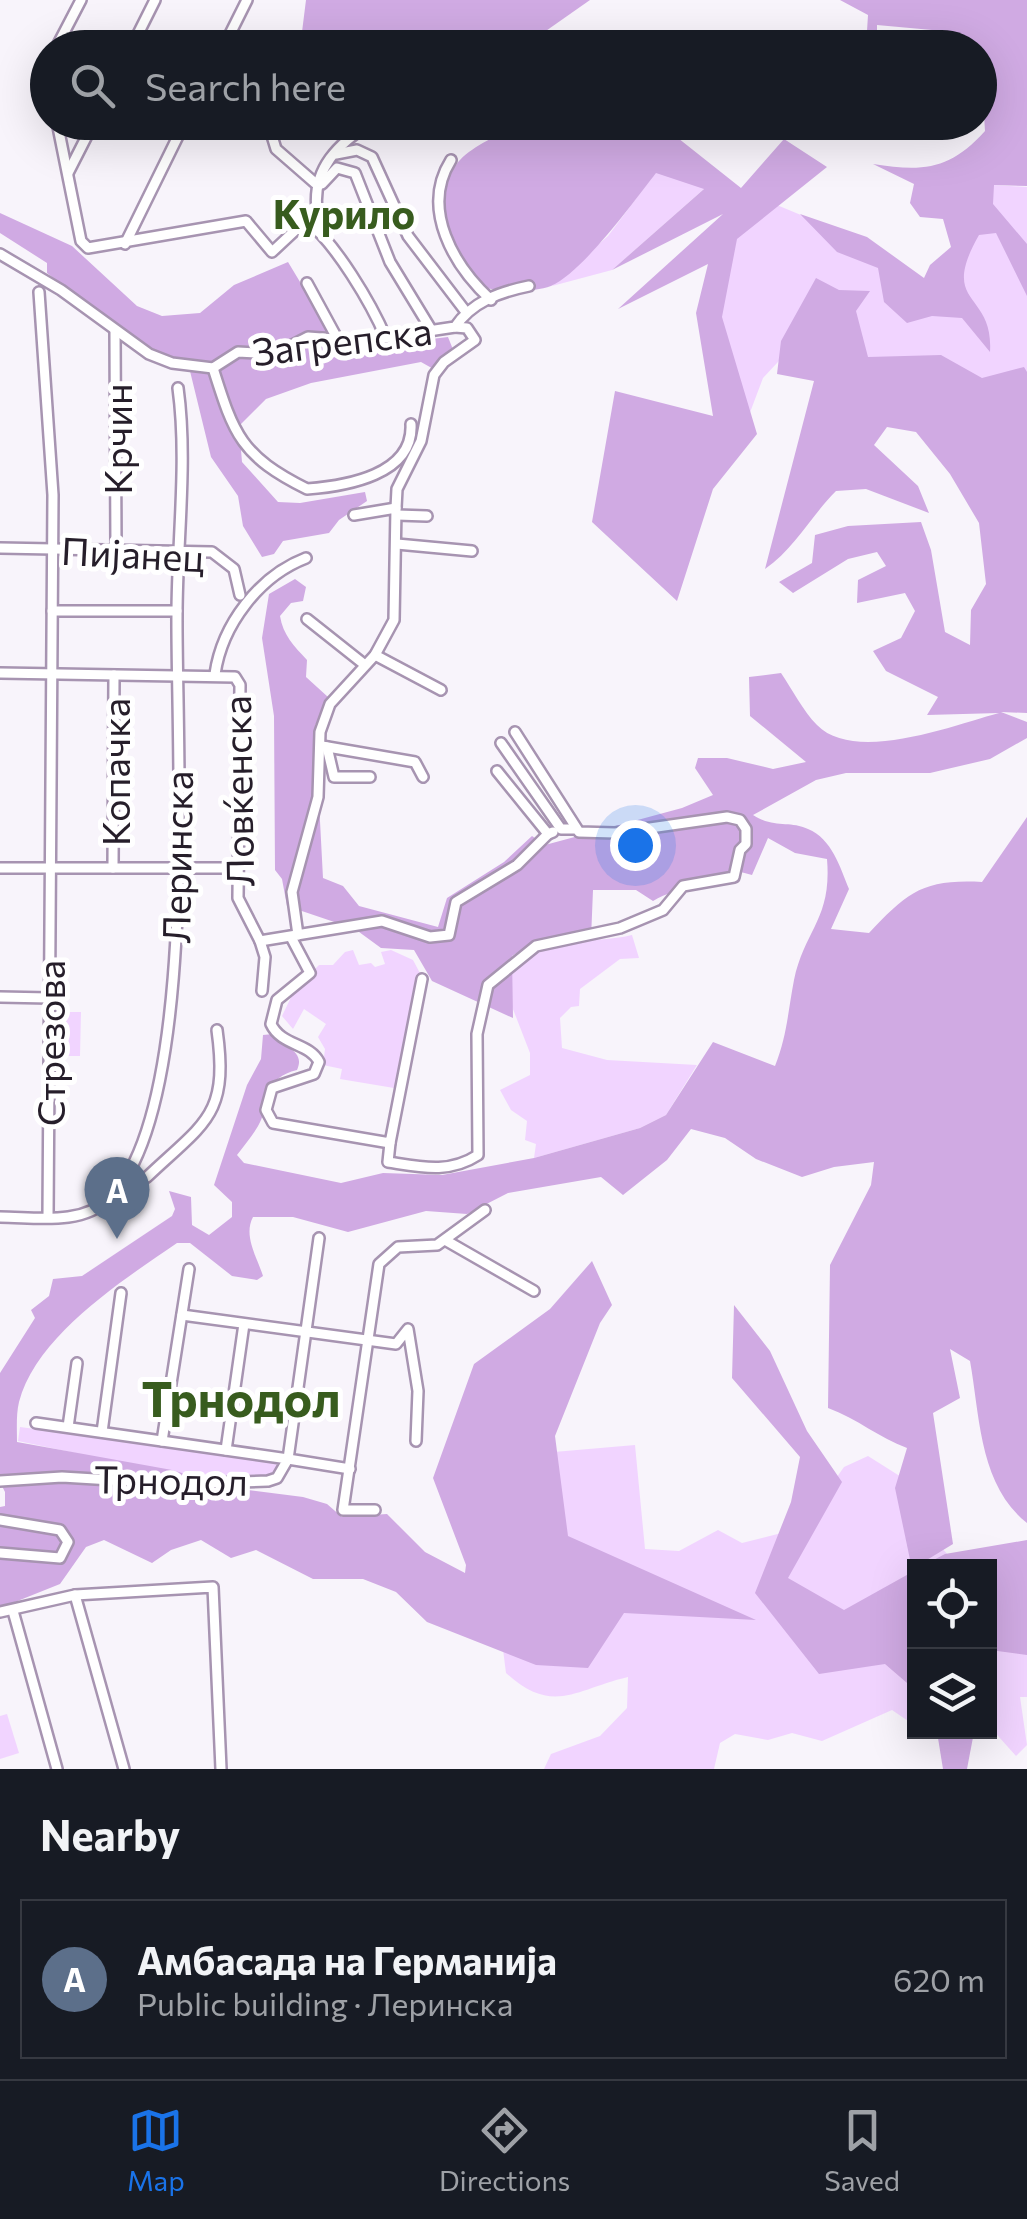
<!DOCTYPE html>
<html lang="en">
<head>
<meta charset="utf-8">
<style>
	body { margin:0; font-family:Commissioner,sans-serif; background:#242831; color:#f1f3f6 }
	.controls { position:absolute; right:30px; bottom:30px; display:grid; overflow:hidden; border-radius:0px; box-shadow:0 10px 40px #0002 }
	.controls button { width:90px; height:90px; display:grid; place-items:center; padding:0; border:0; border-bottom:2px solid #363941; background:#171b24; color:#f1f3f6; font:50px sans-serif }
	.you { position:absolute; left:635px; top:845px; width:35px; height:35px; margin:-25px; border:8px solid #fff; border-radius:50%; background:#1a73e8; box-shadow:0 0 0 15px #1a73e833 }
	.badge { display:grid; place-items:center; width:65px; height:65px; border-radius:50%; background:#1a73e8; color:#fff; font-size:32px; font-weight:700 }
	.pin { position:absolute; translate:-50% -82px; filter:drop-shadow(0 2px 5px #0008) }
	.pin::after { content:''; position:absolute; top:52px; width:35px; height:30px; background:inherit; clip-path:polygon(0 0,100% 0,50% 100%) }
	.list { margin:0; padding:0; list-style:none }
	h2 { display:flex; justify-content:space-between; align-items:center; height:130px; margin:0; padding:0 40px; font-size:42px }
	h2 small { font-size:32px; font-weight:400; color:#9ea1a6 }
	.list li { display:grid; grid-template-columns:65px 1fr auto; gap:30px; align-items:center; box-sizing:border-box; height:160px; margin:0 20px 20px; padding:0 20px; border:2px solid #363941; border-radius:0px }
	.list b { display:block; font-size:38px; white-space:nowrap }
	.list p { margin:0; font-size:32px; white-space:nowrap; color:#9ea1a6 }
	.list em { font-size:32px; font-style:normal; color:#9ea1a6 }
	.icon { flex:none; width:55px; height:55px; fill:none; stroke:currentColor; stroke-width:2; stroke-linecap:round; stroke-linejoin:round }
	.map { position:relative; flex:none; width:1027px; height:1769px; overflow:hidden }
	.search { position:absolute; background:#171b24; box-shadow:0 10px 40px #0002; left:30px; right:30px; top:30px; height:110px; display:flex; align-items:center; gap:25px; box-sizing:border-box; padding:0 35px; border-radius:55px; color:#9ea1a6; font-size:38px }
	.sheet { height:310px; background:#171b24 }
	nav { display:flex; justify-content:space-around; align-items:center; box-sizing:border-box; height:140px; border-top:2px solid #363941; background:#171b24; font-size:28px; color:#9ea1a6 }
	nav a { display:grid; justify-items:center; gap:5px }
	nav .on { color:#1a73e8 }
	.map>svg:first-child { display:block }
</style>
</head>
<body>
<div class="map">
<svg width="1027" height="1769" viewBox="0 0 1027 1769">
	<rect width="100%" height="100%" fill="#f8f4fb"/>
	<g fill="#f1d4ff">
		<path d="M 656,172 L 705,188 L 612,270 L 552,286 L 608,236 Z"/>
		<path d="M 993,185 L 1027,187 L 1027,392 L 791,348 L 763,378 L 746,423 L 716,310 L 738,230 L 772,203 L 813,220 L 876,259 L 906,307 L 962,243 Z"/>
		<path d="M 632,935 L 639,958 L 620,959 L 580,989 L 579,1006 L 571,1007 L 560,1018 L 562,1048 L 607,1060 L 697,1065 L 666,1115 L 640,1128 L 534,1158 L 536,1144 L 525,1140 L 527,1121 L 511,1110 L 500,1090 L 530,1075 L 530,1053 L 511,1004 L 512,956 C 549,934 591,945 632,935 Z"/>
		<path d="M 391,950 L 413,960 L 422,977 L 400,1089 L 340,1079 L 342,1069 L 323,1065 L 325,1049 L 318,1037 L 326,1024 L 304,1009 L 293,1029 L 282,1016 L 295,989 L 319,965 L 333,965 L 345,952 L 353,950 L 359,965 L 371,963 L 375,967 L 385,964 L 381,952 Z"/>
		<path d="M 58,1012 L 81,1012 L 80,1056 L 58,1056 Z"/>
		<path d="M 20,1427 L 275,1461 L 279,1468 L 270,1476 L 204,1480 L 18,1441 Z"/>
		<path d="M 635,1445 L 645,1549 L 679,1551 L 718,1530 L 742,1543 L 801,1528 L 844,1467 L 868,1456 L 906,1480 L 931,1536 L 958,1566 L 914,1566 L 914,1725 L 892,1710 L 822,1741 L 792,1733 L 768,1740 L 735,1734 L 720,1743 L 714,1769 L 544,1769 L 551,1754 L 600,1736 L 627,1708 L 628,1677 C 576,1689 553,1716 506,1673 L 498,1610 L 519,1455 Z"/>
		<path d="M 1027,1562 L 1027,1697 L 1020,1697 L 1027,1745 L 1016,1756 L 990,1727 L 990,1566 L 970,1566 Z"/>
		<path d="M 7,1714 L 19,1753 L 0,1759 L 0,1716 Z"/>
	</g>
	<g fill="#d0aae3">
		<path d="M 306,0 L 590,0 L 523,47 L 319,47 L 302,32 Z"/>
		<path d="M 840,0 L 1027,0 L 1027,186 L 994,185 L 993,204 L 1027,244 L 1027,296 L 996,233 L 979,235 C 938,307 994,290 990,352 L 962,318 L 932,316 L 907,323 L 884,302 L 878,268 L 837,252 L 800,214 L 867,237 L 924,278 L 930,265 L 951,247 L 943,219 L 920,217 L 910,203 L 914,184 L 873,164 C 923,172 950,170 985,131 L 980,48 L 932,30 L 877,25 L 877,47 L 866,47 L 868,15 Z"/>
		<path d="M 522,123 L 607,123 L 608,140 L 640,123 L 659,123 L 741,188 L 784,139 L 827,167 L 737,239 L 722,317 L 757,434 L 713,489 L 677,601 L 592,522 L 615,391 L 713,416 L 696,313 L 708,264 L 618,309 L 723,214 L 612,270 L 704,189 L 656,173 C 634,201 583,272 551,286 C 532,293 501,292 482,287 C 458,252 426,206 456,165 C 468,147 503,133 522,123 Z"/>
		<path d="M 0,213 L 72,246 L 137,306 L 162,316 L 200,313 L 234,285 L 288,262 L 341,350 L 448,337 L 454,352 L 437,371 L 421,362 L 311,383 L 266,399 L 239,426 L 242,462 L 278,502 L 300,503 L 365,492 L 367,501 L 339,520 L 329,533 L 283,541 L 274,554 L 262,557 L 243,526 L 238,496 L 211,457 L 189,367 L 138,344 L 47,273 L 47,263 L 0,233 Z"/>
		<path d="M 816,278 L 839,290 L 870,291 L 856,311 L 868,357 L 941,355 L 982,378 L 1024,367 L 1027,372 L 1027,713 L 1001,712 L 1027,722 L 1027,738 L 990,759 L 930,773 L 846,773 L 816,780 L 753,815 C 775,829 789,820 808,829 C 832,839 840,867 849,889 L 831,929 L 869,933 C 908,892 923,879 982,882 L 1027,817 L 1027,1523 C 979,1485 980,1416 970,1361 L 950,1349 L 960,1398 L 933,1413 L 953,1544 L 912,1569 L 895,1488 L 907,1448 C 879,1438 858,1419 828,1408 L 830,1265 L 871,1185 L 874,1162 L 834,1167 L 802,1177 L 756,1159 L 725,1138 L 691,1129 L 667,1160 L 623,1195 L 601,1177 L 508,1193 L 467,1214 L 426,1211 L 348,1232 L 293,1217 L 253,1217 C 243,1236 257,1257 263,1276 L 257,1280 L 232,1276 L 190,1243 L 177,1243 C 123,1280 36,1336 19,1402 C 16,1414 17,1430 17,1442 L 172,1470 L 232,1488 L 303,1497 L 327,1504 L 342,1517 L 387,1514 L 425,1552 L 465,1573 L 466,1565 L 433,1478 L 474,1364 L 550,1309 L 592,1261 L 612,1305 L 600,1323 L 555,1436 L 568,1536 L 756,1620 L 624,1613 L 588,1668 L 536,1665 L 427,1622 L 396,1592 L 363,1579 L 313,1579 L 256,1550 L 231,1558 L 201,1540 L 171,1550 L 152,1563 L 104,1540 L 86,1547 L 60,1584 L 0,1608 L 0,1507 L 5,1506 L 5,1492 L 0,1482 L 0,1373 L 35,1318 L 31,1310 L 49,1296 L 53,1279 L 82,1276 L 172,1216 L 175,1209 L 169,1191 L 191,1197 L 192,1225 L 209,1235 L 232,1217 L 232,1202 L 214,1185 L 247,1085 L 261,1059 L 263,1035 L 273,1034 C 283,1048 306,1050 297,1070 C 265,1078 272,1095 261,1120 C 256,1132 245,1144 237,1155 L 244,1163 L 341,1183 L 383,1173 L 442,1175 L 534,1158 L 640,1128 L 666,1115 L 713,1042 L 775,1066 C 787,1036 788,1011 794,980 C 805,929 832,919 827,859 L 795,853 L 768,838 L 752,875 L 737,871 C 713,889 679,885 653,901 L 636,890 L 593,890 L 591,939 L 533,943 L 512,956 L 513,1018 L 432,981 L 414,950 L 381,948 L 355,929 L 287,906 L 282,879 L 275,870 L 274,716 L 262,638 L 269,594 L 295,579 L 306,587 L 303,601 L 291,603 L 280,616 C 283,635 294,646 307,660 L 306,677 L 328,697 L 315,726 L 323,878 L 343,886 L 359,906 L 438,927 L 447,898 L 504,862 L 532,836 L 545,845 L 682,808 L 713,795 L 695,768 L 698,758 L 727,758 L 773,769 L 806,762 L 750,716 L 749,677 L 781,673 C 792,689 803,711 817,725 C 855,764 954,725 999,713 L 927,715 L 938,697 L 886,671 L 873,651 L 901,638 L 915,611 L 905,593 L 857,603 L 858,580 L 886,566 L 877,552 L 848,559 L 793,593 L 779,582 L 812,563 L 815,535 L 848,526 L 921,522 L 931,550 L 945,632 L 970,645 L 971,610 L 986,584 L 979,523 L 950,474 L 916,432 L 887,427 L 874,445 L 918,486 L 929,513 L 866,489 L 836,491 C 811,516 794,549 765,569 L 814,381 L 777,374 L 781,341 Z"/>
		<path d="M 734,1305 L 770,1351 L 807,1431 L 842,1482 L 788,1578 L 844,1610 L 914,1571 L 914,1689 L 885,1664 L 819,1674 L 755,1593 L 791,1502 L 800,1457 L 732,1378 Z"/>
		<path d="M 1027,1540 L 1027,1655 L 990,1650 L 990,1566 L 922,1566 L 945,1554 Z"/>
		<path d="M 937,1732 L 974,1732 L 967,1769 L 943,1769 Z"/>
	</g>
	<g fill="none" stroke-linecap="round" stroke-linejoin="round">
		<g stroke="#a794b1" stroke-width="14">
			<g id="minor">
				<path d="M 56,48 L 81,0"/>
				<path d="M 131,48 L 155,0"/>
				<path d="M 223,48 L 247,0"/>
				<path d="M 530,48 L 540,42"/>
				<path d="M 48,65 L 48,81"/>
				<path d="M 57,122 L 81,241 L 88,248 L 246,221 L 272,252 L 317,210 C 312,169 338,143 373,122"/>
				<path d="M 269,126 L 276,149 L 315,183 L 322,184 L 337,168 L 355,173 L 390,262 L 432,331"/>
				<path d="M 336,154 L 357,150 L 372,157 L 408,236 L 466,312"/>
				<path d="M 451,160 C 420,209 454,266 491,300"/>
				<path d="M 68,173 L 94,122"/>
				<path d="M 307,221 C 336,244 371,303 386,338"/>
				<path d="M 125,244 L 185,122"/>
				<path d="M 0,254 L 61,290 L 149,354 L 172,363 L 213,368 L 238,352 L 275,354 L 308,337 L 362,341 L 455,327 C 472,302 499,292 529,286"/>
				<path d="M 307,283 L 338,340"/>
				<path d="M 39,292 L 53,495 L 48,1217"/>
				<path d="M 115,330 L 116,549"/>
				<path d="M 213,368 C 234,435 241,456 307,489 C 346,486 414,475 411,424"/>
				<path d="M 396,508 L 397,489 L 421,441 L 434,375 L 444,362 L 475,340 L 467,328 L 455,327"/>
				<path d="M 397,515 L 427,516"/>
				<path d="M 397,544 L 472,551"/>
				<path d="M 0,548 L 212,552 L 234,569 L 240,595"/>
				<path d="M 52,611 L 177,611"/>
				<path d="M 307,619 L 365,665"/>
				<path d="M 375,655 L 441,690"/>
				<path d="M 0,673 L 235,677 L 240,685 L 238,898 L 260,941 L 382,921 L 430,937 L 449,935 L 456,902 L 517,865 L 548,834"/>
				<path d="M 215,674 C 222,625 259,576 306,558"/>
				<path d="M 501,743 L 561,829 L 574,829"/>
				<path d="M 322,746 L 415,762 L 423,777"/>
				<path d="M 327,747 L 334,777 L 370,777"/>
				<path d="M 497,771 L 548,834 L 553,832"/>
				<path d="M 0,868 L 237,868"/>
				<path d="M 113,868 L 114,675"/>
				<path d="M 298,935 L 292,892 L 318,797 L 320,732 L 330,704 L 375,655 L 394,620 L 396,508 L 354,515"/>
				<path d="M 292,939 L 310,973 L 277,1000 L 271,1024 C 281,1046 310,1043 319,1062 L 314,1074 L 272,1088 L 266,1110 L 273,1123 L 390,1143 L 422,979"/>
				<path d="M 260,941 L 265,957 L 262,991"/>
				<path d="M 0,997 L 49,998"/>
				<path d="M 390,1143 L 388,1162 C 421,1167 449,1174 478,1155 L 477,1034 L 488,985 L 536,946 L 620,928 L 663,910 L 683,886 L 734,877 L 740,850 L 746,844 L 746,829 L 740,820 L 727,817 L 615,833 L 579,832 L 515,732"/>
				<path d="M 127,1177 L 138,1181 L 147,1177 C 205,1122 229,1116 217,1030"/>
				<path d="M 0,1217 C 35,1217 81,1226 109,1199 C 200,1111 176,743 177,615 C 177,540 188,461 178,388"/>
				<path d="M 319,1238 L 288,1459 L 350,1469"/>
				<path d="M 445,1240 L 534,1291"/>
				<path d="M 182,1315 L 396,1344 L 408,1329 L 418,1391 L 416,1441"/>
				<path d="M 68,1427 L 77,1363"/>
				<path d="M 102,1432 L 121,1293"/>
				<path d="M 162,1441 L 189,1269"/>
				<path d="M 226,1450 L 244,1324"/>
				<path d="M 0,1481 L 62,1477 L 178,1484 L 268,1481 L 277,1478 L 288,1459 L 36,1423"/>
				<path d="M 375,1510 L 343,1510 L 379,1264 L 398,1247 L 437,1245 L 485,1210"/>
				<path d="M 0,1520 L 60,1530 L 68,1542 L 60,1558 L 0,1553"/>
				<path d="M 75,1595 L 124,1769"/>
				<path d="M 13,1611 L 57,1769"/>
				<path d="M 0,1612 L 75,1595 L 213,1587 L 221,1769"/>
			</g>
		</g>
		<use href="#minor" stroke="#fff" stroke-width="9"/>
	</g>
	<g text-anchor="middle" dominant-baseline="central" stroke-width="10" stroke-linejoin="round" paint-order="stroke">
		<g font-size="38" fill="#261e2a" stroke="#fff">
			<text transform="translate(342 340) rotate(-7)">Загрепска</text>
			<text transform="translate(116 439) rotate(-90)">Крчин</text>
			<text transform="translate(133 553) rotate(3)">Пијанец</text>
			<text transform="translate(114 772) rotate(-90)">Копачка</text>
			<text transform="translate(237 791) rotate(-91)">Ловќенска</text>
			<text transform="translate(176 857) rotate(-89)">Леринска</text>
			<text transform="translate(49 1043) rotate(-90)">Стрезова</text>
			<text transform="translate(171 1479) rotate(1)">Трнодол</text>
		</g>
		<g font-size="40" font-weight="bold" fill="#385c1e" stroke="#fff">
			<text x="344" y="212">Курило</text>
		</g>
		<g font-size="48" font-weight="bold" fill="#385c1e" stroke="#fff">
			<text x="241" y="1397">Трнодол</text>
		</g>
	</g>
</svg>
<div class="controls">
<button><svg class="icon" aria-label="locate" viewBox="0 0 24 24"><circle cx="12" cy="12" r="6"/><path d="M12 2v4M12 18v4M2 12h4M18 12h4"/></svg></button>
<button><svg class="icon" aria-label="layers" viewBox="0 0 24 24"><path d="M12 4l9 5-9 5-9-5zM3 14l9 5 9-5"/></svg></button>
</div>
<div class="you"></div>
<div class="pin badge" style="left:117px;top:1239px;background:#5c6f8a">A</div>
<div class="search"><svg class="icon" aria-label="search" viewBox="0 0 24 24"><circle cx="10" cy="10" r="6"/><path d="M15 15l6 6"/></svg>Search here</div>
</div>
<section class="sheet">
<h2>Nearby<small></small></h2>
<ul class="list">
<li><span class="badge" style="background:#5c6f8a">A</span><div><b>Амбасада на Германија</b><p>Public building · Леринска</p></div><em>620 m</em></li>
</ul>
</section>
<nav>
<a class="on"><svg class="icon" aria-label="map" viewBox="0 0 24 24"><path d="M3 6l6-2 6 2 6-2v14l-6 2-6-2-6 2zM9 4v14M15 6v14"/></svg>Map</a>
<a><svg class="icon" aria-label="directions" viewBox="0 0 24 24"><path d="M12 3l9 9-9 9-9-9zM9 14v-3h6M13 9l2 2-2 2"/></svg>Directions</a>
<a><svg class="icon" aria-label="saved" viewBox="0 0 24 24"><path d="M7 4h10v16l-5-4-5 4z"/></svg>Saved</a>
</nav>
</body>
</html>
